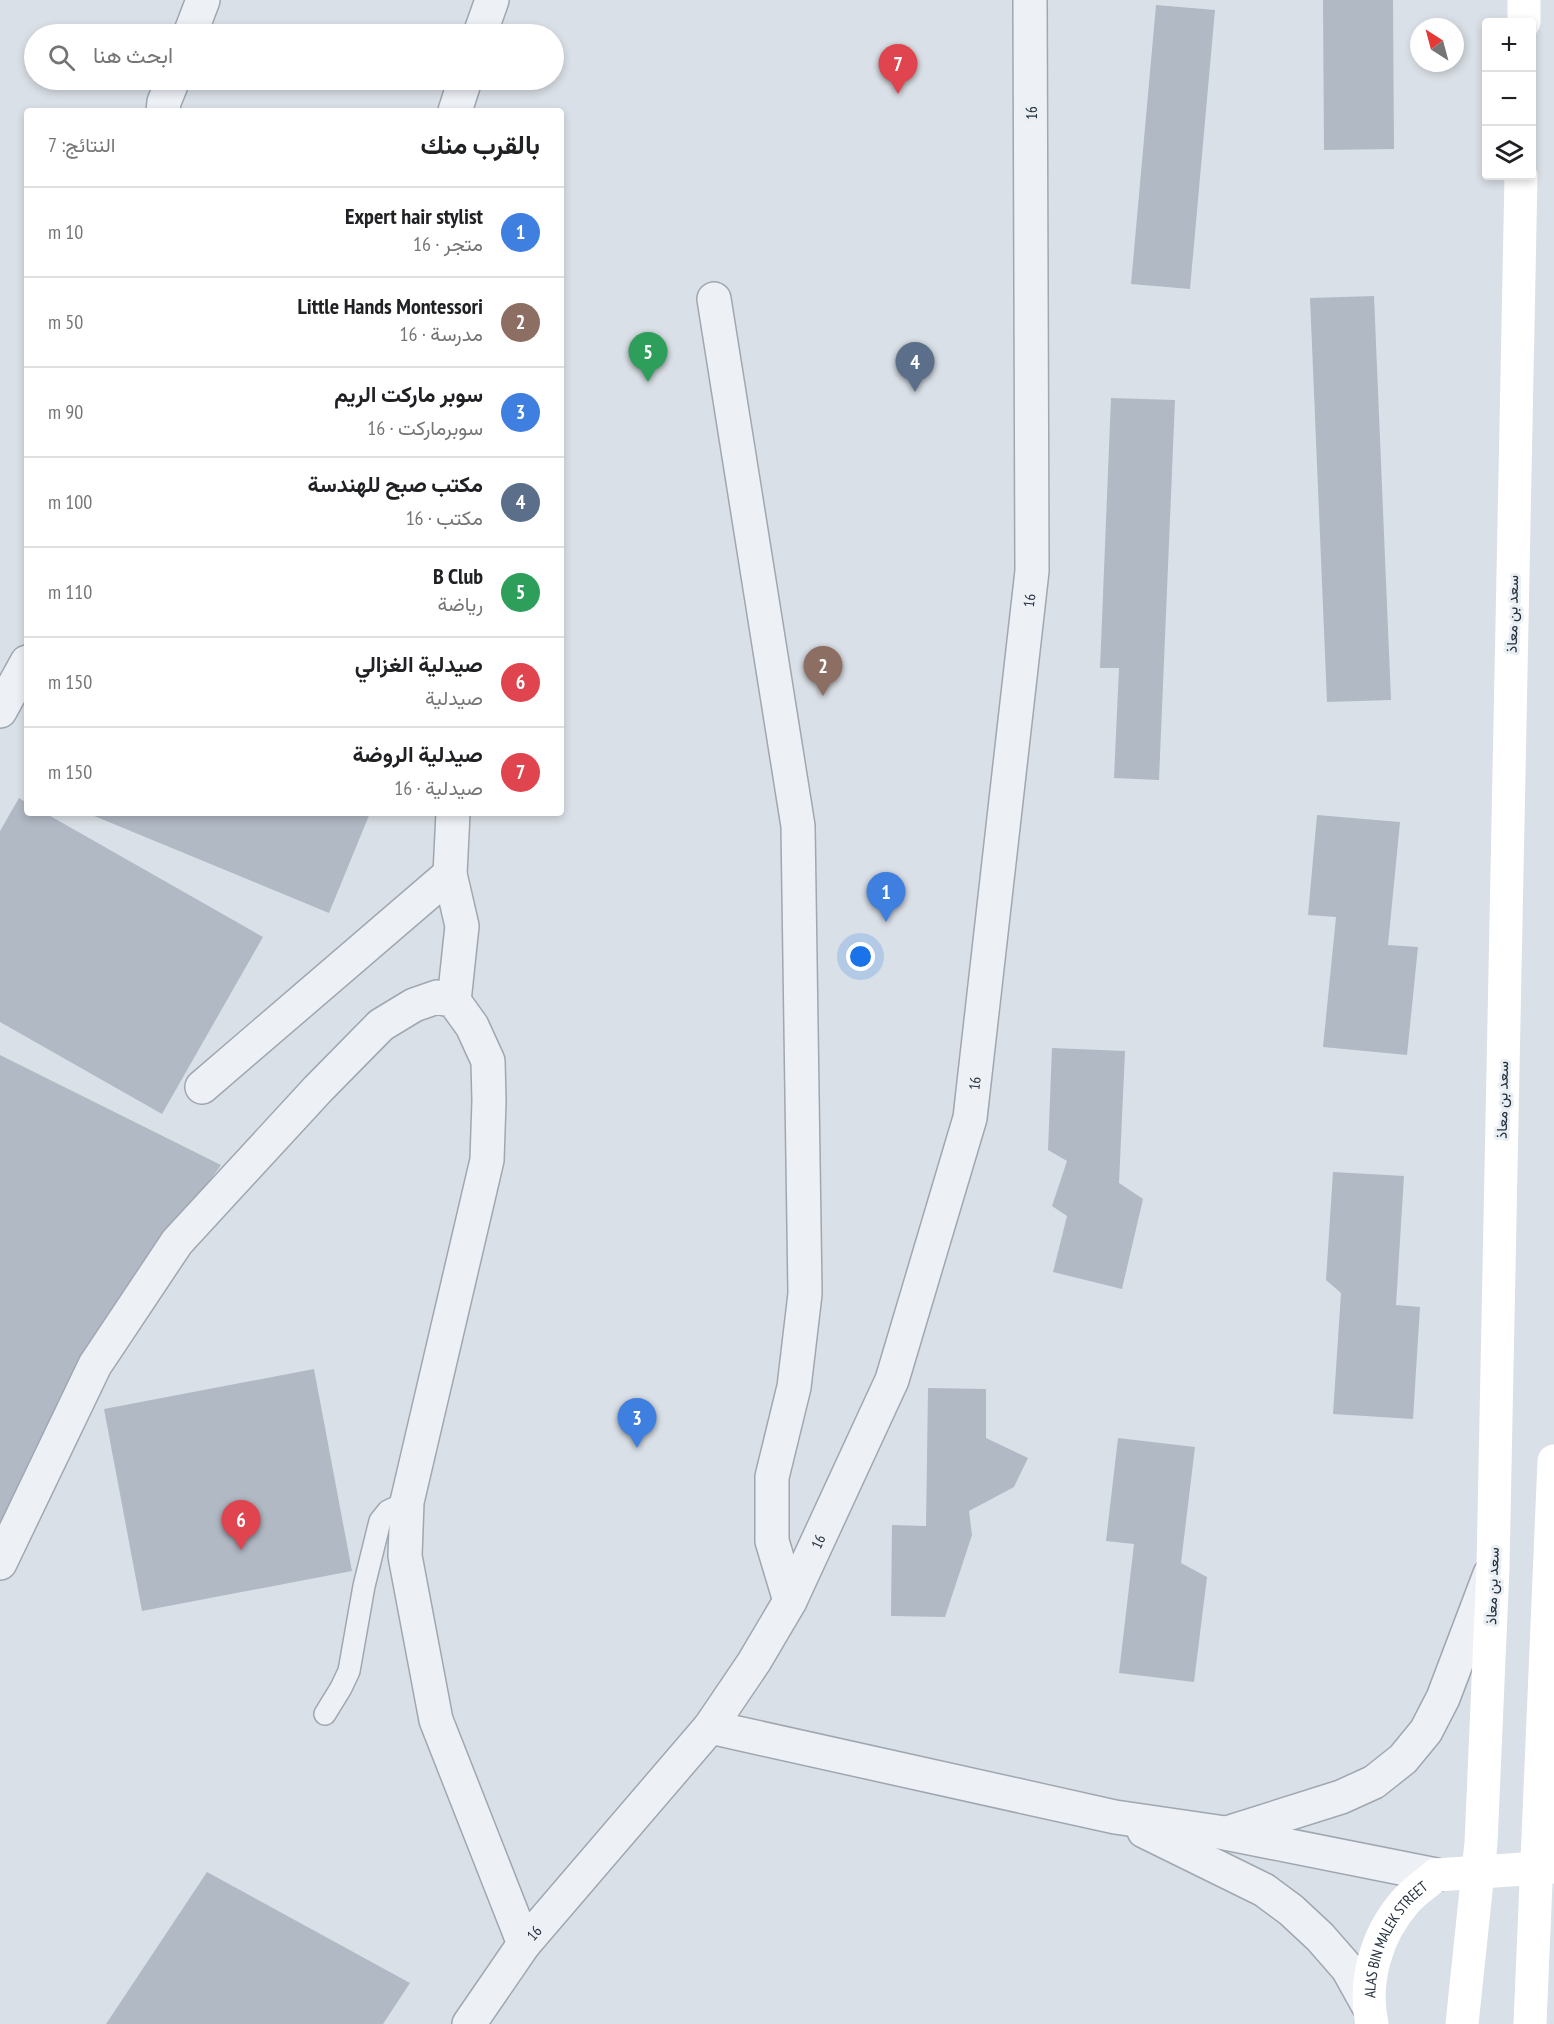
<!DOCTYPE html>
<html lang="ar">
<head>
<meta charset="utf-8">
<style>
	body { margin:0; font-family:"PT Sans Narrow",Vazirmatn,sans-serif; background:#f6f6f6; color:#202124; direction:rtl }
	.controls { position:absolute; right:18px; top:18px; display:grid; overflow:hidden; border-radius:6px; box-shadow:0 3px 9px #0003 }
	.controls button { width:54px; height:54px; display:grid; place-items:center; padding:0; border:0; border-bottom:2px solid #e0e0e0; background:#fff; color:#202124; font:30px sans-serif }
	.compass { position:absolute; left:1410px; top:18px; width:54px; height:54px; border-radius:50%; background:#fff; box-shadow:0 3px 9px #0003; rotate:324deg }
	.you { position:absolute; left:861px; top:957px; width:21px; height:21px; margin:-15px; border:4px solid #fff; border-radius:50%; background:#1a73e8; box-shadow:0 0 0 9px #1a73e833 }
	.badge { display:grid; place-items:center; width:39px; height:39px; border-radius:50%; background:#1a73e8; color:#fff; font-size:20px; font-weight:700 }
	.pin { position:absolute; translate:-50% -50px; filter:drop-shadow(0 2px 3px #0008) }
	.pin::after { content:''; position:absolute; top:32px; width:21px; height:18px; background:inherit; clip-path:polygon(0 0,100% 0,50% 100%) }
	.list { margin:0; padding:0; list-style:none }
	h2 { display:flex; justify-content:space-between; align-items:center; height:78px; margin:0; padding:0 24px; font-size:26px }
	h2 small { font-size:20px; font-weight:400; color:#757577 }
	.list li { display:grid; grid-template-columns:39px 1fr auto; gap:18px; align-items:center; box-sizing:border-box; height:90px; padding:0 24px; border-top:2px solid #e0e0e0 }
	.list b { display:block; font-size:22px; white-space:nowrap }
	.list p { margin:0; font-size:20px; white-space:nowrap; color:#757577 }
	.list em { font-size:20px; font-style:normal; color:#757577 }
	.icon { flex:none; width:33px; height:33px; fill:none; stroke:currentColor; stroke-width:2; stroke-linecap:round; stroke-linejoin:round }
	.map { position:relative; flex:none; width:1554px; height:2024px; overflow:hidden; direction:ltr }
	.search { position:absolute; background:#fff; box-shadow:0 3px 9px #0003; left:24px; top:24px; width:540px; height:66px; display:flex; align-items:center; gap:15px; box-sizing:border-box; padding:0 21px; border-radius:33px; color:#757577; font-size:22px }
	.panel { position:absolute; background:#fff; box-shadow:0 3px 9px #0003; left:24px; top:108px; width:540px; height:708px; border-radius:6px; direction:rtl }
	.map>svg:first-child { display:block }
</style>
</head>
<body>
<div class="map">
<svg width="1554" height="2024" viewBox="0 0 1554 2024">
	<rect width="100%" height="100%" fill="#dae0e7"/>
	<g fill="#b1b9c4">
		<path d="M 1323,0 L 1393,0 L 1394,149 L 1324,150 Z"/>
		<path d="M 1156,5 L 1215,10 L 1190,289 L 1131,284 Z"/>
		<path d="M 1374,296 L 1391,700 L 1327,702 L 1310,298 Z"/>
		<path d="M 1111,398 L 1175,400 L 1159,780 L 1114,778 L 1119,668 L 1100,668 Z"/>
		<path d="M 19,798 L 27,803 L 27,813 L 45,813 L 263,937 L 162,1114 L 0,1022 L 0,831 Z"/>
		<path d="M 87,813 L 370,813 L 329,913 Z"/>
		<path d="M 1317,815 L 1400,822 L 1388,945 L 1418,947 L 1407,1055 L 1323,1047 L 1336,917 L 1308,915 Z"/>
		<path d="M 1052,1048 L 1125,1051 L 1119,1183 L 1143,1199 L 1122,1289 L 1053,1272 L 1067,1216 L 1052,1206 L 1067,1161 L 1048,1150 Z"/>
		<path d="M 0,1055 L 221,1165 L 77,1364 L 0,1523 Z"/>
		<path d="M 1333,1172 L 1404,1176 L 1396,1305 L 1420,1307 L 1413,1419 L 1333,1414 L 1341,1293 L 1326,1280 Z"/>
		<path d="M 314,1369 L 352,1571 L 142,1611 L 104,1409 Z"/>
		<path d="M 928,1388 L 986,1389 L 986,1438 L 1028,1458 L 1014,1487 L 969,1511 L 972,1535 L 945,1617 L 891,1616 L 892,1525 L 926,1526 Z"/>
		<path d="M 1118,1438 L 1195,1447 L 1181,1563 L 1207,1577 L 1194,1682 L 1119,1673 L 1134,1544 L 1106,1541 Z"/>
		<path d="M 207,1872 L 410,1983 L 383,2024 L 106,2024 Z"/>
	</g>
	<g fill="none" stroke-linecap="round" stroke-linejoin="round">
		<g stroke="#9fa7b1" stroke-width="24">
			<path id="service" d="M 325,1714 L 341,1688 L 349,1671 L 364,1586 L 380,1521 L 388,1511 L 407,1502"/>
		</g>
		<g stroke="#9fa7b1" stroke-width="36">
			<g id="minor">
				<path d="M 190,34 L 203,0"/>
				<path d="M 480,34 L 492,0"/>
				<path d="M 163,111 L 164,102 L 173,80"/>
				<path d="M 455,111 L 465,80"/>
				<path d="M 714,299 L 798,826 L 805,1294 L 794,1387 L 772,1477 L 772,1541 L 790,1601"/>
				<path d="M 0,711 L 27,662"/>
				<path d="M 453,813 L 450,874 L 462,926 L 454,1001"/>
				<path d="M 202,1087 L 450,874"/>
				<path d="M 0,1563 L 95,1365 L 177,1242 L 318,1089 L 381,1025 L 414,1005 L 437,997 L 454,1001 L 472,1026 L 488,1061 L 489,1101 L 487,1160 L 407,1502 L 405,1556 L 436,1720 L 524,1944"/>
			</g>
		</g>
		<g stroke="#9fa7b1" stroke-width="36">
			<g id="tertiary">
				<path d="M 710,1727 L 1115,1817 L 1225,1833 L 1436,1875"/>
				<path d="M 1144,1831 L 1264,1890 L 1291,1910 L 1320,1937 L 1348,1969 L 1368,2005"/>
				<path d="M 1227,1833 L 1341,1797 L 1374,1782 L 1403,1759 L 1426,1731 L 1443,1698 L 1490,1574"/>
				<path id="s1" d="M 469,2024 L 524,1944 L 710,1727 L 754,1662 L 790,1601 L 892,1380 L 970,1118 L 1032,571 L 1030,0"/>
			</g>
		</g>
		<use href="#service" stroke="#edf0f5" stroke-width="21"/>
		<use href="#minor" stroke="#edf0f5" stroke-width="33"/>
		<use href="#tertiary" stroke="#edf0f5" stroke-width="33"/>
		<g stroke="#fff" stroke-width="33">
			<path d="M 1524,22 L 1524,0"/>
			<path id="s2" d="M 1372,2024 C 1363,1982 1376,1935 1405,1902 C 1413,1892 1426,1884 1436,1875"/>
			<path d="M 1462,2024 L 1481,1843 L 1493,1567 L 1521,176"/>
			<path d="M 1530,2024 L 1554,1461"/>
		</g>
		<path stroke="#fff" stroke-width="33" d="M 1436,1875 L 1554,1867"/>
	</g>
	<g text-anchor="middle" dominant-baseline="central" stroke-width="6" stroke-linejoin="round" paint-order="stroke">
		<g font-size="15" fill="#232e3d" stroke="#eaeff4">
			<text transform="translate(1031 113) rotate(-90)">16</text>
			<text stroke="none"><textPath href="#s1" startOffset="1570">16</textPath></text>
			<text transform="translate(1512 614) rotate(-89)">سعد بن معاذ</text>
			<text stroke="none"><textPath href="#s1" startOffset="1084">16</textPath></text>
			<text transform="translate(1502 1100) rotate(-89)">سعد بن معاذ</text>
			<text stroke="none"><textPath href="#s1" startOffset="598">16</textPath></text>
			<text transform="translate(1492 1586) rotate(-88)">سعد بن معاذ</text>
			<text stroke="none"><textPath href="#s1" startOffset="112">16</textPath></text>
			<text stroke="none"><textPath href="#s2" startOffset="92">ALAS BIN MALEK STREET</textPath></text>
		</g>
	</g>
</svg>
<div class="controls">
<button>+</button>
<button>−</button>
<button><svg class="icon" aria-label="layers" viewBox="0 0 24 24"><path d="M12 4l9 5-9 5-9-5zM3 14l9 5 9-5"/></svg></button>
</div>
<svg class="compass" viewBox="-18 -18 36 36"><path d="M0-13l5 13h-10z" fill="#e53935"/><path d="M0 13l5-13h-10z" fill="#757577"/></svg>
<div class="you"></div>
<div class="pin badge" style="left:886px;top:922px;background:#3f7fe0">1</div>
<div class="pin badge" style="left:823px;top:696px;background:#8d6e63">2</div>
<div class="pin badge" style="left:637px;top:1448px;background:#3f7fe0">3</div>
<div class="pin badge" style="left:915px;top:392px;background:#5c6f8a">4</div>
<div class="pin badge" style="left:648px;top:382px;background:#2e9e5b">5</div>
<div class="pin badge" style="left:241px;top:1550px;background:#e0444e">6</div>
<div class="pin badge" style="left:898px;top:94px;background:#e0444e">7</div>
<div class="search"><svg class="icon" aria-label="search" viewBox="0 0 24 24"><circle cx="10" cy="10" r="6"/><path d="M15 15l6 6"/></svg>ابحث هنا</div>
<section class="panel">
<h2>بالقرب منك<small>النتائج: 7</small></h2>
<ul class="list">
<li><span class="badge" style="background:#3f7fe0">1</span><div><b>Expert hair stylist</b><p>متجر · 16</p></div><em>10 m</em></li>
<li><span class="badge" style="background:#8d6e63">2</span><div><b>Little Hands Montessori</b><p>مدرسة · 16</p></div><em>50 m</em></li>
<li><span class="badge" style="background:#3f7fe0">3</span><div><b>سوبر ماركت الريم</b><p>سوبرماركت · 16</p></div><em>90 m</em></li>
<li><span class="badge" style="background:#5c6f8a">4</span><div><b>مكتب صبح للهندسة</b><p>مكتب · 16</p></div><em>100 m</em></li>
<li><span class="badge" style="background:#2e9e5b">5</span><div><b>B Club</b><p>رياضة</p></div><em>110 m</em></li>
<li><span class="badge" style="background:#e0444e">6</span><div><b>صيدلية الغزالي</b><p>صيدلية</p></div><em>150 m</em></li>
<li><span class="badge" style="background:#e0444e">7</span><div><b>صيدلية الروضة</b><p>صيدلية · 16</p></div><em>150 m</em></li>
</ul>
</section>
</div>
</body>
</html>
